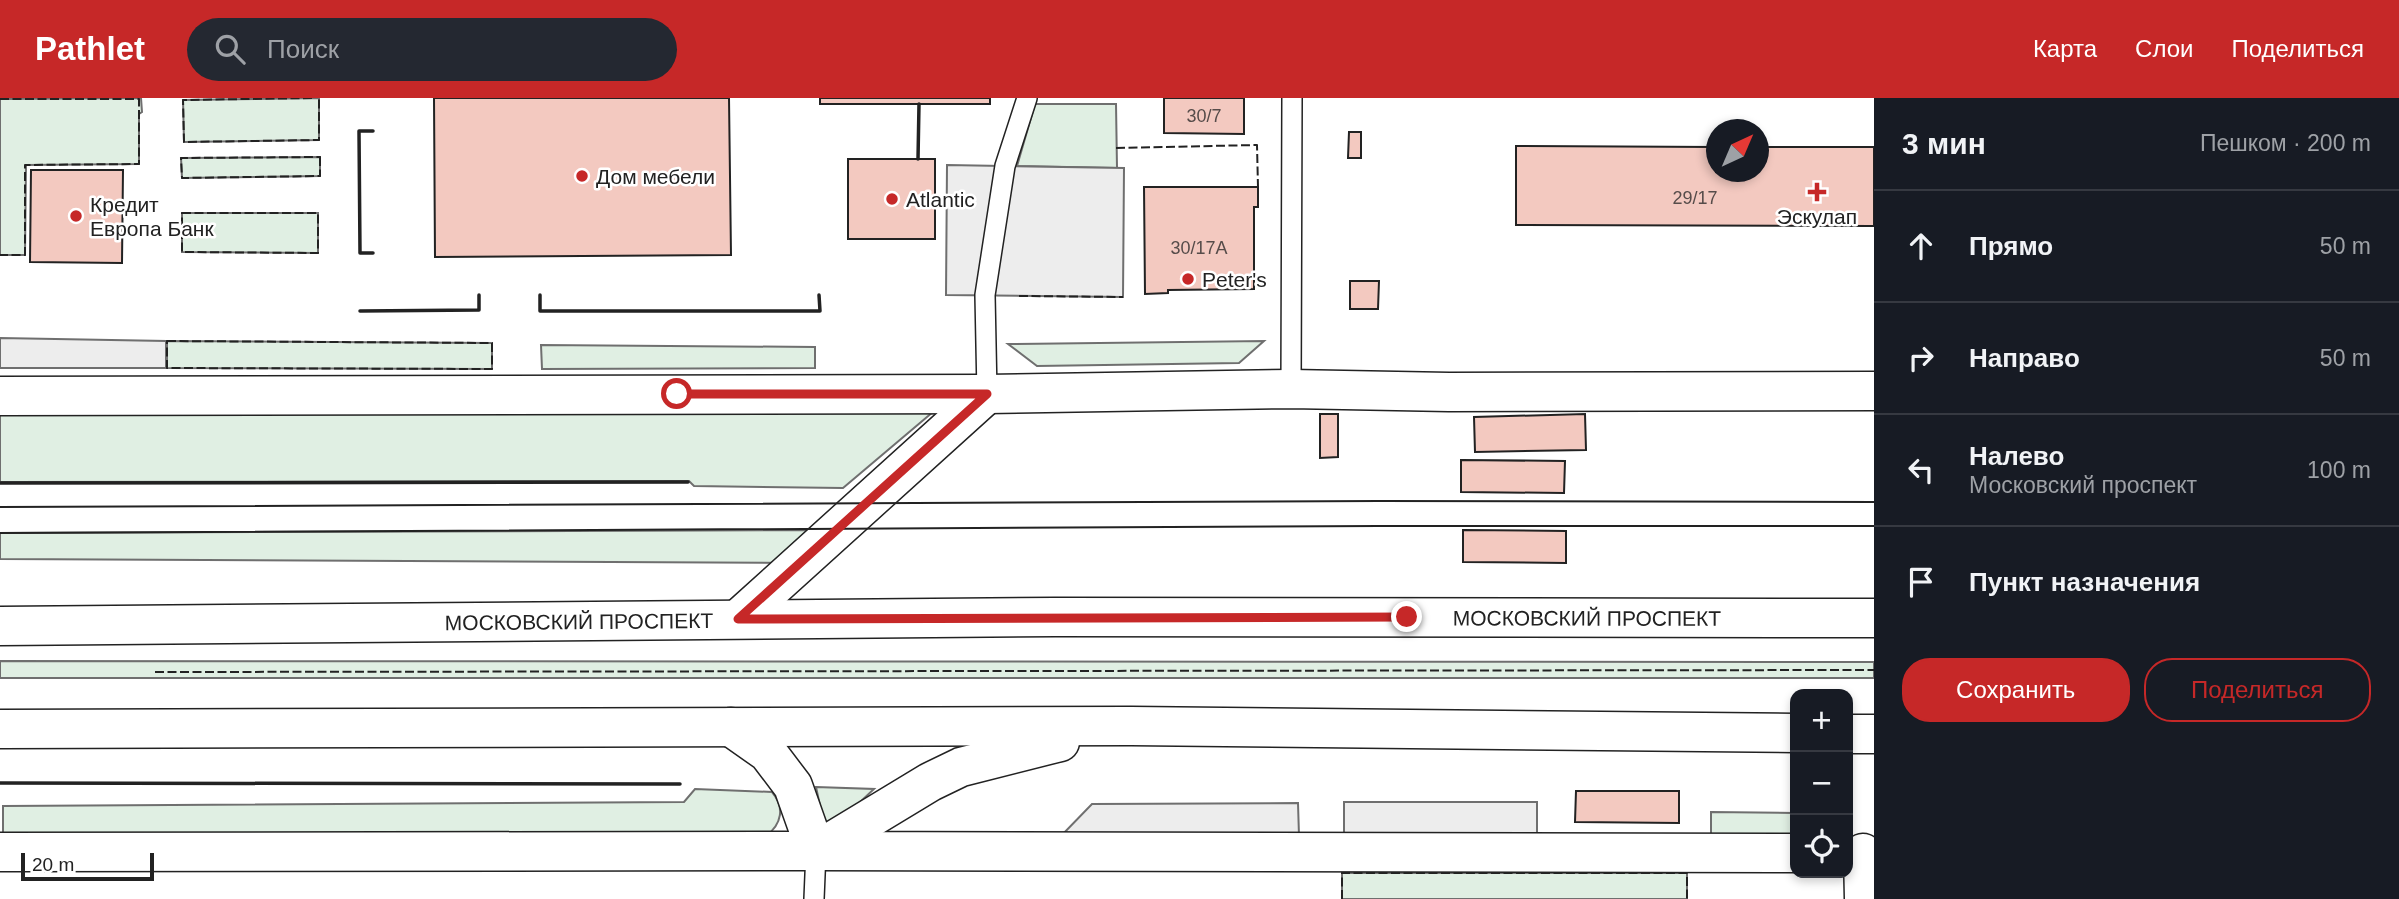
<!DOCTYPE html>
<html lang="ru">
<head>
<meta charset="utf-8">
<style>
	body { margin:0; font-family:Helvetica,sans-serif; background:#242831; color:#f1f3f6 }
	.controls { position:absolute; right:21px; bottom:21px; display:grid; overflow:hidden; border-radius:14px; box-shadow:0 4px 10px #0003 }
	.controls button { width:63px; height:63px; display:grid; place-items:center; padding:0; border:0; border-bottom:2px solid #363941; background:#171b24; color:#f1f3f6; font:35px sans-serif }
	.compass { position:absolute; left:1706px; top:21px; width:63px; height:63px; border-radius:50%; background:#171b24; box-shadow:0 4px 10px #0003; rotate:44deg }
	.scale { position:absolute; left:21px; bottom:18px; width:133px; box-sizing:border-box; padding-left:7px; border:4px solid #222; border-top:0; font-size:19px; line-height:24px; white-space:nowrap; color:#222; -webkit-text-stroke:5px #fff; paint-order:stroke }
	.stop { position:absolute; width:21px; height:21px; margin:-16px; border:5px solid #c62828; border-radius:50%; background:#fff }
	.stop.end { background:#c62828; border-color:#fff; box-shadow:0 2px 7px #0008 }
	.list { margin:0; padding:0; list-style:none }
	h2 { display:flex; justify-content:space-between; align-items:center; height:91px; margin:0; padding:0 28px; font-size:30px }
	h2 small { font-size:23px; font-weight:400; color:#9ea1a6 }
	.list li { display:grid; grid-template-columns:46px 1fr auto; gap:21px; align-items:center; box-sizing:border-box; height:112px; padding:0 28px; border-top:2px solid #363941 }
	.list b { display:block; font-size:26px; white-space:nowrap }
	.list p { margin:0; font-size:23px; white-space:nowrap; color:#9ea1a6 }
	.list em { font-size:23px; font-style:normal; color:#9ea1a6 }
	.actions { display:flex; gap:14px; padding:21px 28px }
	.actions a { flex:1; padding:16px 0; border:2px solid #c62828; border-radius:28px; text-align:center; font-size:24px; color:#c62828 }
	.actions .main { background:#c62828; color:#fff }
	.icon { flex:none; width:38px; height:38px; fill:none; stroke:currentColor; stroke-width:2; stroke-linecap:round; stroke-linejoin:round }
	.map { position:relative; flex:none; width:1874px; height:801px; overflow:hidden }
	header { display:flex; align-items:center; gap:42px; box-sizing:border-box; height:98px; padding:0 35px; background:#c62828; color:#fff }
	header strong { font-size:33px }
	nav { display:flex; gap:38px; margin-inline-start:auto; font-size:24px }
	.search { width:490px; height:63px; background:#242831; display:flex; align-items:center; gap:18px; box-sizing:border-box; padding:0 24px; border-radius:38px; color:#9ea1a6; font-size:26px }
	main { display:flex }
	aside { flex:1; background:#171b24 }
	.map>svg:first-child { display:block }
</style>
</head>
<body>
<header>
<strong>Pathlet</strong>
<div class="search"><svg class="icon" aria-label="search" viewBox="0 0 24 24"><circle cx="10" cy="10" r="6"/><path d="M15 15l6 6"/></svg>Поиск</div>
<nav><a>Карта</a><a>Слои</a><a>Поделиться</a></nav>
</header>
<main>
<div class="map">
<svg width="1874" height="801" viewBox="0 0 1874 801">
	<rect width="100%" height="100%" fill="#fff"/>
	<g fill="#e0efe3" stroke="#6f6f6f" stroke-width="2">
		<path d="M 141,0 L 142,14 L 139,16 L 139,66 L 26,67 L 25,157 L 0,157 L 0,1 Z"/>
		<path d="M 319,0 L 319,42 L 184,44 L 183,2 Z"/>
		<path d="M 1035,6 L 1116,6 L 1117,70 L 1017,68 Z"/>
		<path d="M 320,59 L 320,78 L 182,80 L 181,60 Z"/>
		<path d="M 182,115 L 318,115 L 318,155 L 182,154 Z"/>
		<path d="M 167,243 L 492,245 L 492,271 L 167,270 Z"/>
		<path d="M 1264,243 L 1239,265 L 1037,268 L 1008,246 Z"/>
		<path d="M 541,247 L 815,249 L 815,270 L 542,271 Z"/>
		<path d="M 940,308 L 843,390 L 694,388 L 689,383 L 0,384 L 0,311 Z"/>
		<path d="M 836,432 L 798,465 L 0,461 L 0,435 Z"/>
		<path d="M 0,563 L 1874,564 L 1874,580 L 0,580 Z"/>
		<path d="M 816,689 L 874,691 L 826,736 Z"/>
		<path d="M 695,691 L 772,694 C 785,709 782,726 766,738 L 3,744 L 3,708 L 684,704 Z"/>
		<path d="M 1711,714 L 1795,715 L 1795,743 L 1711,742 Z"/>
		<rect x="1342" y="775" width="345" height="26"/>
	</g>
	<g fill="#ededed" stroke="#6f6f6f" stroke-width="2">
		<path d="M 947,67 L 1124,70 L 1123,199 L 946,197 Z"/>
		<path d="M 0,240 L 166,243 L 166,270 L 0,270 Z"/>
		<rect x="1344" y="704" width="193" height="35"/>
		<path d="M 1298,705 L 1299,738 L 1059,740 L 1092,706 Z"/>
	</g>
	<g fill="#f3c9c0" stroke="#222" stroke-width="2">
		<path d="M 434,0 L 729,0 L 731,157 L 435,159 Z"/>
		<rect x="820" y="0" width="170" height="6"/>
		<path d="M 1164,0 L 1244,0 L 1244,36 L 1164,35 Z"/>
		<path d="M 1349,34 L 1361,34 L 1361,60 L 1348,60 Z"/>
		<path d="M 1516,48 L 1716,49 L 1716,74 L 1758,74 L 1758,49 L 1874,49 L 1874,128 L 1516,127 Z"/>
		<rect x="848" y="61" width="87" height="80"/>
		<path d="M 31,72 L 123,72 L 122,165 L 30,164 Z"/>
		<path d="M 1144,89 L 1258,89 L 1258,109 L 1254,109 L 1254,191 L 1168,192 L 1168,195 L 1145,196 Z"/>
		<path d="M 1350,183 L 1379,183 L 1378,211 L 1350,211 Z"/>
		<path d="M 1320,316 L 1338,316 L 1338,359 L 1320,360 Z"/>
		<path d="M 1585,316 L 1586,352 L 1475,354 L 1474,319 Z"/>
		<path d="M 1461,362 L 1565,363 L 1564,395 L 1461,394 Z"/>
		<path d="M 1463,432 L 1566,433 L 1566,465 L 1463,464 Z"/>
		<path d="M 1576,693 L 1679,693 L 1679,725 L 1575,724 Z"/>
	</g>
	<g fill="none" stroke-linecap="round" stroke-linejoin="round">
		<g stroke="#222" stroke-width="22">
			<g id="lane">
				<path d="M 1291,291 L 1292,0"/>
				<path d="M 987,296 L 985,197 L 1005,68 L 1027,0"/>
				<path d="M 814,801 L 816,753"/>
			</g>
		</g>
		<g stroke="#222" stroke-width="41">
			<g id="street">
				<path d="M 738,521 L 987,296"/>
				<path d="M 731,629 L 768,655 L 793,688 L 816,753 L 1795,755"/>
				<path d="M 1863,755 L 1864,801"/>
			</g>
		</g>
		<g stroke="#222" stroke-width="41">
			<g id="secondary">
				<path d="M 0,298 L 987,296 L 1291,291 L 1449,294 L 1874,293"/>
				<path id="s1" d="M 0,528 L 1055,519 L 1874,520"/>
				<path d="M 0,631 L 1131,628 L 1795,635"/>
				<path d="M 1848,636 L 1874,636"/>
				<path d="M 0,754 L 816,753 L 930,684 L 961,669 L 1060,644"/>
			</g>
		</g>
		<use href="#lane" stroke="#fff" stroke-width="19"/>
		<use href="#street" stroke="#fff" stroke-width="38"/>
		<use href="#secondary" stroke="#fff" stroke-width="38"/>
		<g stroke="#222" stroke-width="2">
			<path d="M 0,409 L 1379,403 L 1874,404"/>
			<path d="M 0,435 L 1379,428 L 1874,428"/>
		</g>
		<g stroke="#222" stroke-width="2" stroke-dasharray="9 3.5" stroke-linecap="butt">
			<path d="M 312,0 L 183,2 L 184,44 L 319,42 L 319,0"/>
			<path d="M 0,1 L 139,1 L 139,66 L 25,67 L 25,157 L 0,157"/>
			<path d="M 1116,50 L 1257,47 L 1258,89"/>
			<path d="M 320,59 L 320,78 L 182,80 L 181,60 Z"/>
			<path d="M 182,115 L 318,115 L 318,155 L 182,154 Z"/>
			<path d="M 1019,198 L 1123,199"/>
			<path d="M 167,243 L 492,245 L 492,271 L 167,270 Z"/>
			<path d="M 155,574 L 1874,572"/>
			<path d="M 1342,801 L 1342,775 L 1687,775 L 1687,801"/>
		</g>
		<g stroke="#222" stroke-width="3.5">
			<path d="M 373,33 L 359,33 L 360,155 L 373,155"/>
			<path d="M 918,61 L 919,6"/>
			<path d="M 540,197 L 540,213 L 820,213 L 819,197"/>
			<path d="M 360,213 L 479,212 L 479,197"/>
			<path d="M 0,385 L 688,384"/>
			<path d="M 0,685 L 680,686"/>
		</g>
	</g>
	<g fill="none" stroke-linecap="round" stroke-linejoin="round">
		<path stroke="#c62828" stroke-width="9" d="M 677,296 L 987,296 L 738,521 L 1407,519"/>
	</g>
	<g fill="#c62828" stroke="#fff" stroke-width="2.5">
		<circle cx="582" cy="78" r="7"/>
		<path d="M1813.5 83.5h7v7h7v7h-7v7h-7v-7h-7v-7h7z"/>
		<circle cx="892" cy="101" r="7"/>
		<circle cx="76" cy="118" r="7"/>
		<circle cx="1188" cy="181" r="7"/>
	</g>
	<g text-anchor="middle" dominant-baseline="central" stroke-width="5" stroke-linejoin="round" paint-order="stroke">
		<g font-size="18" fill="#564c4a">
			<text x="1204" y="18">30/7</text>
			<text x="1695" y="100">29/17</text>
			<text x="1199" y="150">30/17А</text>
		</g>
		<g font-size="21" fill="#222" stroke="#fff" text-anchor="start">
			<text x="596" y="78">Дом мебели</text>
			<text x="906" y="101">Atlantic</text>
			<text x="90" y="106">Кредит<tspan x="90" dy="24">Европа Банк</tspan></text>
			<text x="1817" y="118" text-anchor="middle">Эскулап</text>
			<text x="1202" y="181">Peter's</text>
		</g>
		<g font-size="21" fill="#222" stroke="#fff">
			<text stroke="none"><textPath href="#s1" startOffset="1587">МОСКОВСКИЙ ПРОСПЕКТ</textPath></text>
			<text stroke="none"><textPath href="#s1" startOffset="579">МОСКОВСКИЙ ПРОСПЕКТ</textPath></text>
		</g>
	</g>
</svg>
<div class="controls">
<button>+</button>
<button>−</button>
<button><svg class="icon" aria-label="locate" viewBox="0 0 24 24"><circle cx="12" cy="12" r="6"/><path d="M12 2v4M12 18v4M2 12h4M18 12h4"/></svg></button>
</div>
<svg class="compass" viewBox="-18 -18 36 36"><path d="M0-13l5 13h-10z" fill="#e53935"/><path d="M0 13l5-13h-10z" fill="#9ea1a6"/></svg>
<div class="scale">20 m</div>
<div class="stop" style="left:677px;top:296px"></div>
<div class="stop end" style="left:1407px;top:519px"></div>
</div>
<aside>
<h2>3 мин<small>Пешком · 200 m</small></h2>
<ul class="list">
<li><svg class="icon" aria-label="ahead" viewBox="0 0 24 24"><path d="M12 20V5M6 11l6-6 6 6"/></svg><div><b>Прямо</b></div><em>50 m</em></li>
<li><svg class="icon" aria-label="right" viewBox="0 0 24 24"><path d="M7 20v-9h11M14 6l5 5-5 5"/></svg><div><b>Направо</b></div><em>50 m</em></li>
<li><svg class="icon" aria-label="left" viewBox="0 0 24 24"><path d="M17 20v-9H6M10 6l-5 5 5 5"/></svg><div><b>Налево</b><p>Московский проспект</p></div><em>100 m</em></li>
<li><svg class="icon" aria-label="arrive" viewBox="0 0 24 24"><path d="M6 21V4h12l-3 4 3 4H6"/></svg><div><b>Пункт назначения</b></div></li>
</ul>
<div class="actions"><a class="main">Сохранить</a><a>Поделиться</a></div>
</aside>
</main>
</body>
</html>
